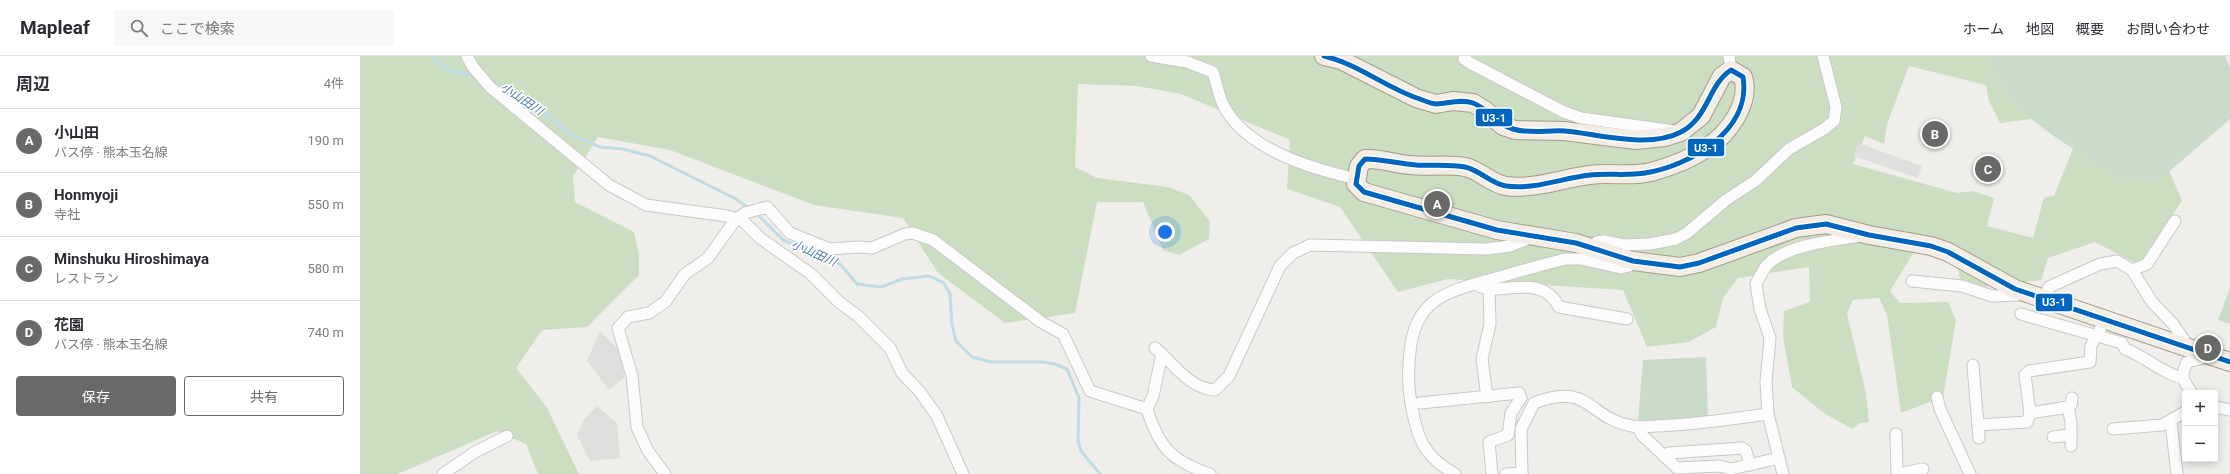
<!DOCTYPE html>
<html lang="ja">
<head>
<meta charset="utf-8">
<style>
	body { margin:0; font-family:Roboto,"Noto Sans JP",sans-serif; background:#f7f7f7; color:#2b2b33 }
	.controls { position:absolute; right:12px; bottom:12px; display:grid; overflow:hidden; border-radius:4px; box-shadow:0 2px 10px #0003 }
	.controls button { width:36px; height:36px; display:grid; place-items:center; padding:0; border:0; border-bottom:1px solid #e1e1e2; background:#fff; color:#2b2b33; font:20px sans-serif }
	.you { position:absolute; left:805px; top:176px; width:14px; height:14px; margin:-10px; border:3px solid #fff; border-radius:50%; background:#1a73e8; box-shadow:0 0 0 6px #1a73e833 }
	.badge { display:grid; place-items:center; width:26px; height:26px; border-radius:50%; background:#6a6968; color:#fff; font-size:13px; font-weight:700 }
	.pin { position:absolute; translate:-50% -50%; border:2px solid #fff; box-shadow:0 1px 4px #0006 }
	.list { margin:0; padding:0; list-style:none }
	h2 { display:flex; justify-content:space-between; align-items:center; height:52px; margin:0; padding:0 16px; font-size:17px }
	h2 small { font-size:13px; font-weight:400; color:#7c7c81 }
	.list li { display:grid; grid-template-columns:26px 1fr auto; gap:12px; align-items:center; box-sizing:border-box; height:64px; padding:0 16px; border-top:1px solid #e1e1e2 }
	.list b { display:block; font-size:15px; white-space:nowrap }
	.list p { margin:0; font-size:13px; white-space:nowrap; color:#7c7c81 }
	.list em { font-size:13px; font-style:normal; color:#7c7c81 }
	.actions { display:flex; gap:8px; padding:12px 16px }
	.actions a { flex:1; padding:9px 0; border:1px solid #6a6968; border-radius:4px; text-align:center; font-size:14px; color:#6a6968 }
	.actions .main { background:#6a6968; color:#fff }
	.icon { flex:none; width:22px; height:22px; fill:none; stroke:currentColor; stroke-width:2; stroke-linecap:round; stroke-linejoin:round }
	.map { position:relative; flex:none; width:1870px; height:418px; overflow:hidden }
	header { display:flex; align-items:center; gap:24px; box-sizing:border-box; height:56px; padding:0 20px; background:#fff; border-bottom:1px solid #e1e1e2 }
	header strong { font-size:19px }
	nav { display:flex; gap:22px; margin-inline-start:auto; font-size:14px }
	.search { width:280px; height:36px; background:#f7f7f7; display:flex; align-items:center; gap:10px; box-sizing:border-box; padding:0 14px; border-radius:4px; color:#7c7c81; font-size:15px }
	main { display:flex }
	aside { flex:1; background:#fff }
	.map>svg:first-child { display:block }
</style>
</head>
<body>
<header>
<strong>Mapleaf</strong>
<div class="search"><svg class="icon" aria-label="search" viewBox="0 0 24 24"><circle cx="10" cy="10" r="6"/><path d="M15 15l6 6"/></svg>ここで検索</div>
<nav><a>ホーム</a><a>地図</a><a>概要</a><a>お問い合わせ</a></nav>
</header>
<main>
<aside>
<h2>周辺<small>4件</small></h2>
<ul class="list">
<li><span class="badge">A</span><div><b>小山田</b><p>バス停 · 熊本玉名線</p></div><em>190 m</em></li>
<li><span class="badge">B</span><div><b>Honmyoji</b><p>寺社</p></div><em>550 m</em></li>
<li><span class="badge">C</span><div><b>Minshuku Hiroshimaya</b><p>レストラン</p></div><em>580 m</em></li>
<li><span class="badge">D</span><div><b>花園</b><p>バス停 · 熊本玉名線</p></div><em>740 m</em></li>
</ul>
<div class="actions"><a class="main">保存</a><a>共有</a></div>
</aside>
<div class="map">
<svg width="1870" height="418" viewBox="0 0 1870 418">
	<rect width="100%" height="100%" fill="#f0eeeb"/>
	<g fill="#dfdedc">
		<path d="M 240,275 L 259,294 L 265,321 L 249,334 L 227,305 Z"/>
		<path d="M 237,350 L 257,367 L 260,402 L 230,405 L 217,379 L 224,364 Z"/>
	</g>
	<path fill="#cbdec1" d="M 0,0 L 1641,0 L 1671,63 L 1640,67 L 1629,45 L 1626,29 L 1549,10 L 1527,68 L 1524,88 L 1505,80 L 1493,108 L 1597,137 L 1613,135 L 1634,142 L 1627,170 L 1673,182 L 1684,141 L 1694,140 L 1730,50 L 1800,95 L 1822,144 L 1785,204 L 1775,207 L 1735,186 L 1688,202 L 1681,224 L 1623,231 L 1600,223 L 1594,192 L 1562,183 L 1530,235 L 1540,247 L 1588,246 L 1596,264 L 1583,341 L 1541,357 L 1527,259 L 1519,242 L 1493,244 L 1487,258 L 1506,337 L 1509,366 L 1500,367 L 1492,373 L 1464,357 L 1432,331 L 1423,280 L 1424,255 L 1450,246 L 1449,211 L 1378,222 L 1363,242 L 1356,271 L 1329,286 L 1287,291 L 1263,234 L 1088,223 L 1038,236 L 980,151 L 927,133 L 930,84 L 821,38 L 777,30 L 718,28 L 715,111 L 737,122 L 808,131 L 829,139 L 850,165 L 849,183 L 819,199 L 803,194 L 783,146 L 737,146 L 715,257 L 645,267 L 578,217 L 543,162 L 454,149 L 310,94 L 238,81 L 213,120 L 215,146 L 274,176 L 279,199 L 279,219 L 227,271 L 182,274 L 156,312 L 186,350 L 219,418 L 178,418 L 166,388 L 137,375 L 38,418 L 0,418 Z"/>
	<g fill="#cadbca">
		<path d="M 1626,0 L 1865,0 L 1870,11 L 1870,63 L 1796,127 L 1753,119 L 1692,79 L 1655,50 Z"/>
		<path d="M 1870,232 L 1870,268 L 1858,264 Z"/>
		<path d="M 1346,301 L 1348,363 L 1278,365 L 1283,304 Z"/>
	</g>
	<path fill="#e0dfde" d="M 1498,87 L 1562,110 L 1558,122 L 1493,100 Z"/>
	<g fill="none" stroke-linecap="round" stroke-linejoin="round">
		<g stroke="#bfdbe3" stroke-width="3">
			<path d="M 72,0 L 90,15 L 116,20"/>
			<path d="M 128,23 L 161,39 L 211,78 L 240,91 L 263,93 L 290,100 L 376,143 L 390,153"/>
			<path d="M 396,157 L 423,184 L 480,208 L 497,228 L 521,231 L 542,223 L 569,220 L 584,227 L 590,238 L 592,269 L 596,285 L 612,301 L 631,306 L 683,306 L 695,308 L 707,313 L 719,342 L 718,384 L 721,395 L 740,418"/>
		</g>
		<g stroke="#c9c8c7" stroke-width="13">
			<g id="street">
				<path d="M 107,0 L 113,11 L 130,31 L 249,129 L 286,149 L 367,160 L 383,165 L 400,182 L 451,218 L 479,246 L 499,261 L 530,292 L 542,317 L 560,336 L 577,360 L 603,418"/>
				<path d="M 791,0 L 827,6 L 853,16 C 857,28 859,44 866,54 C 890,94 950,112 993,122 L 996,128"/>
				<path d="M 1105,0 L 1104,3 L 1110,7 L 1204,56 L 1221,62 L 1315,75"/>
				<path d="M 1369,0 L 1371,14"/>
				<path d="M 1232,190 L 1237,186 L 1244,185 L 1263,189 L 1290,188 L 1316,183 L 1327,177 L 1366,144 L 1395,125 L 1429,93 L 1464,73 L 1474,65 L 1476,51 L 1463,0"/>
				<path d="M 1772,214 L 1792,246 L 1813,268 L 1824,284 L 1824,290"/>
				<path d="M 1552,225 L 1602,230 L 1632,240 L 1658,239 L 1662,236"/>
				<path d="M 1116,228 C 1136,244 1180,213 1199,251 L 1267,263"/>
				<path d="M 1683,242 L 1689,231 L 1740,208 L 1757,205 L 1772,214 L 1787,208 L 1815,165"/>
				<path d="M 1661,258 L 1762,287 L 1765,293 C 1779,297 1809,321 1821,321"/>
				<path d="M 795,292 L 802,298 L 793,340 L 787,353 C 799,392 812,405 850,418"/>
				<path d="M 802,298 C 818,314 833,333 855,334 L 869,320 L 920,210 L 933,197 L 950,189 L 1127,193 L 1150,190 L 1172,181"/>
				<path d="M 1613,309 L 1619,382"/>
				<path d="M 1832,337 C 1822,322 1820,323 1827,306 L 1844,302 L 1846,298"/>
				<path d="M 1127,341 L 1122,303 L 1130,268 L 1129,232"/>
				<path d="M 1577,341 L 1580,353 L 1610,418"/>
				<path d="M 1060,347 L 1159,337 L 1161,342 L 1151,357 L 1148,379 L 1129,386 L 1132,418"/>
				<path d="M 1708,351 L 1711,366 L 1711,390"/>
				<path d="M 1855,351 L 1870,354"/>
				<path d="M 1670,357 L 1708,351 L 1711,349 L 1712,342"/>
				<path d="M 1811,366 L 1817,418"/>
				<path d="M 1618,369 L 1667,366 L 1670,357 L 1665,319 L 1669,315 L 1730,306 L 1731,290 L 1745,264"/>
				<path d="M 1277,370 L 1282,379 L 1317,412 L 1359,410 L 1371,413 L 1419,402"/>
				<path d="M 1753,373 L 1802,369 L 1825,356"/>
				<path d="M 1536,378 L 1537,418"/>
				<path d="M 1693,381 L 1711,379"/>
				<path d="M 1304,400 L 1309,397 L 1382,392 L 1386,395 L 1390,409"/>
				<path d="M 83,418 L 115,396 L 147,380"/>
				<path d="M 305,418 L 288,395 L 277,371 L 272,320 L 258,272 L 268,261 L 289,257 L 305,246 L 325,218 L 348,202 L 376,163 L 385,157 L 407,151 L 430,177 L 470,193 L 498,191 L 512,192 L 545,178 L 553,177 L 573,184 L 681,266 L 703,278 L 730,335 L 787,353"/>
				<path d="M 1095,418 C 1063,400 1057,382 1051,347 C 1048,331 1048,313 1050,296 C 1055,242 1087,236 1132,223 C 1157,216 1181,209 1206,203 L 1221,203 L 1261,212 L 1269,210 L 1273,205"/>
				<path d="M 1146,418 L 1162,417"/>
				<path d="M 1162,418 L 1161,373 L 1174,347 C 1230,325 1227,362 1272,370 C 1279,372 1288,370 1296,370 C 1333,369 1371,363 1408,358"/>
				<path d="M 1423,418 L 1408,358 L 1406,326 L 1410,282 L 1400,253 L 1396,228 C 1399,222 1403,214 1407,209 C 1426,189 1475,184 1501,180"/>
				<path d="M 1538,418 L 1563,413"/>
			</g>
		</g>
		<g stroke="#a79c86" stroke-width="20">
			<path id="primary" d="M 964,0 L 981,4 L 1056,42 L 1076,48 L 1093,45 L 1113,47 L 1126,55 L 1143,70 L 1155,74 L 1204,75 L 1276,84 L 1305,81 L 1321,76 L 1341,60 L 1362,20 L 1371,14 L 1383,21 C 1391,47 1368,79 1346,92 C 1331,103 1309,111 1291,116 C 1271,121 1250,116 1230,119 C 1203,122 1173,134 1146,130 C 1131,128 1120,114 1105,111 C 1087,108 1068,111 1050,109 C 1034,108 1021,102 1005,103 L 999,110 L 996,128 L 1004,136 L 1137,174 L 1216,187 L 1273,205 L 1320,211 L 1339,207 L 1436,172 L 1466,168 L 1509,179 L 1571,190 L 1588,196 L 1655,233 L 1870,306"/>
		</g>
		<use href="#street" stroke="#fdfcfc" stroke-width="11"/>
		<use href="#primary" stroke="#f3ede7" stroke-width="18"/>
		<g stroke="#fff" stroke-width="8">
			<path id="bus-1" d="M 964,0 C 998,8 1025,31 1057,42 C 1063,44 1071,48 1077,48 C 1089,47 1102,43 1113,47 C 1129,53 1137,69 1153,73 C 1169,78 1188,74 1205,75 C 1239,78 1289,93 1321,76 C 1349,61 1348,29 1371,14 L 1383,21 C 1392,74 1330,110 1285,117 C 1267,120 1248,117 1230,119 C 1202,122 1174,134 1146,130 C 1131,128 1120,114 1105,111 C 1089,108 1072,110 1056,109 C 1039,108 1022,103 1005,103 L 999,110 L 996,128 L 1004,136 L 1137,174 L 1216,187 L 1273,205 L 1320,211 L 1339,207 L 1436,172 L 1466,168 L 1509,179 L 1571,190 L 1588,196 L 1655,233 L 1870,306"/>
		</g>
		<use href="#bus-1" stroke="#0065bd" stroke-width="5"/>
	</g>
	<g text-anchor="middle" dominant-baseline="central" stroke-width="3" stroke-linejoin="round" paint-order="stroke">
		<g font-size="12" font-style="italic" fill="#4a7aab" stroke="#fff">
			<text transform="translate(162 43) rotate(34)">小山田川</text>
			<text transform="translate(454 197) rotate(24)">小山田川</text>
		</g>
	</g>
	<g stroke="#fff" stroke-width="1.5">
		<rect x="1115" y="52" width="38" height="19" rx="4" fill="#0065bd"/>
		<rect x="1327" y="82" width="38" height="19" rx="4" fill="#0065bd"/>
		<rect x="1675" y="237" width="38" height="19" rx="4" fill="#0065bd"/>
	</g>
	<g font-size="11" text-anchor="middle" font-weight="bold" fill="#fff">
		<text x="1134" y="66">U3-1</text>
		<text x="1346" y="96">U3-1</text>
		<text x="1694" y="250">U3-1</text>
	</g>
</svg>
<div class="controls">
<button>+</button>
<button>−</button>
</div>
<div class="you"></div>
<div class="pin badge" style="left:1077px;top:148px">A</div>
<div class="pin badge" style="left:1575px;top:78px">B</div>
<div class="pin badge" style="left:1628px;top:113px">C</div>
<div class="pin badge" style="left:1848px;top:292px">D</div>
</div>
</main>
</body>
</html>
